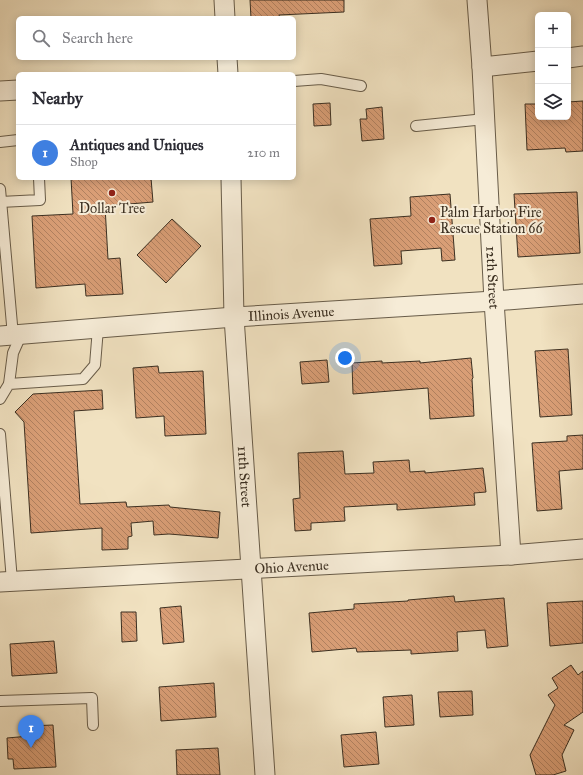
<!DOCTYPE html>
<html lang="en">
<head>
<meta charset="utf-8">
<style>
	body { margin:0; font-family:"IM FELL Great Primer",serif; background:#f2f2f3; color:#2b2b33 }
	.controls { position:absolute; right:12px; top:12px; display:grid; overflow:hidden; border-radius:6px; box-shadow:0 2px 10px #0003 }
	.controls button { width:36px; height:36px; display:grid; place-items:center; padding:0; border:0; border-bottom:1px solid #e1e1e2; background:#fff; color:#2b2b33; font:20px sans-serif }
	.you { position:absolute; left:345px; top:358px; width:14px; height:14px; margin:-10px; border:3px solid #fff; border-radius:50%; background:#1a73e8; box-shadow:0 0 0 6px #1a73e833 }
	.badge { display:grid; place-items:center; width:26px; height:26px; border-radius:50%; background:#ea580c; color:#fff; font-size:13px; font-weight:700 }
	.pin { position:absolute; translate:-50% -33px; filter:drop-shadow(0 1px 2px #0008) }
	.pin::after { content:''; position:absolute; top:21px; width:14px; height:12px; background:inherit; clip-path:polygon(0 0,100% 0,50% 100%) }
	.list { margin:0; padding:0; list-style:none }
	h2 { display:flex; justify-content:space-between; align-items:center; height:52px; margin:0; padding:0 16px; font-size:17px }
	h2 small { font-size:13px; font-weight:400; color:#7c7c81 }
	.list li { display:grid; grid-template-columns:26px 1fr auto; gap:12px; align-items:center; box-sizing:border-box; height:56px; padding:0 16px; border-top:1px solid #e1e1e2 }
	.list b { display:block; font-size:15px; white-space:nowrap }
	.list p { margin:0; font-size:13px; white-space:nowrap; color:#7c7c81 }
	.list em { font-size:13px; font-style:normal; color:#7c7c81 }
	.icon { flex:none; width:22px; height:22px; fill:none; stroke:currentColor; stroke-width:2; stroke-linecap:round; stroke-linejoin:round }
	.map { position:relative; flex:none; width:583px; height:775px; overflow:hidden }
	.search { position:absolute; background:#fff; box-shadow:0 2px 10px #0003; left:16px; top:16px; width:280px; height:44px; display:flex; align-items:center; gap:10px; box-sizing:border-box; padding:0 14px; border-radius:6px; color:#7c7c81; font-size:15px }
	.panel { position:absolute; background:#fff; box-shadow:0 2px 10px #0003; left:16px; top:72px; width:280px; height:108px; border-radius:6px }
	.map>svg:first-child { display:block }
</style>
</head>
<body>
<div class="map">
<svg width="583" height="775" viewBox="0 0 583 775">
	<defs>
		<pattern id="building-back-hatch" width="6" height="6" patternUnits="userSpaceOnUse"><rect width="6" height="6" fill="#d99e76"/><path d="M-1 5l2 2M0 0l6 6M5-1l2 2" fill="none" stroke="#b18160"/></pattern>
	</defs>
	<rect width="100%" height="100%" fill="#f1e2c1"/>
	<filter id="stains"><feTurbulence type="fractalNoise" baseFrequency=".005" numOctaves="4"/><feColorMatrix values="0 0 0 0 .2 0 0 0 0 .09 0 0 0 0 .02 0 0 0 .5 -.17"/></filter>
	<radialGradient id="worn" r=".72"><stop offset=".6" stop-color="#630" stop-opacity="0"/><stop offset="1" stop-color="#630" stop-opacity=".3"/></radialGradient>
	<g fill="url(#building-back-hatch)" stroke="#3b2f21">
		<path d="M 250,0 L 344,0 L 344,12 L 279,15 L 280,18 L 251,18 Z"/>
		<path d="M 583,101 L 583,151 L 566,152 L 565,148 L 527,150 L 525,104 L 538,104 L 538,117 L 568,117 L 568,102 Z"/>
		<path d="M 330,103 L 331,125 L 314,126 L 313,104 Z"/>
		<path d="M 382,107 L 384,139 L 362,141 L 360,119 L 367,119 L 366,109 Z"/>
		<path d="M 71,178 L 151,178 L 153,202 L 105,206 L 108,259 L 120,258 L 123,294 L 86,296 L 85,284 L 36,288 L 32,216 L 73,214 Z"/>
		<path d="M 577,192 L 580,253 L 518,257 L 514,194 Z"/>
		<path d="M 450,194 L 455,260 L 442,261 L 441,248 L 401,251 L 402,264 L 374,266 L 370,219 L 411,216 L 410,197 Z"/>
		<path d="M 172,219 L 201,246 L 166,283 L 137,255 Z"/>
		<path d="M 568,349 L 572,415 L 540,417 L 535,351 Z"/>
		<path d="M 471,358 L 473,378 L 472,379 L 474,416 L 430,419 L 428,388 L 353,394 L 352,363 L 382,361 L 382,363 L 420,361 L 420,363 Z"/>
		<path d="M 327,360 L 329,382 L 302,384 L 300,362 Z"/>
		<path d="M 158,366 L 159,373 L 203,371 L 206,434 L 165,436 L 164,416 L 136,418 L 133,368 Z"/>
		<path d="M 102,390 L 103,409 L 74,411 L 80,504 L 126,502 L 127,507 L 169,505 L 170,507 L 220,512 L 218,538 L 169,534 L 154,535 L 153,521 L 131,523 L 132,536 L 128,537 L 128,549 L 102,550 L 102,528 L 31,533 L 24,422 L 15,412 L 33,394 Z"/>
		<path d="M 583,435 L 583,469 L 559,471 L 562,509 L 537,511 L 532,443 L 567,441 L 567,436 Z"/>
		<path d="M 343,451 L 345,474 L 374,473 L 373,462 L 409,460 L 410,472 L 425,471 L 425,473 L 483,468 L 486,492 L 474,493 L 475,505 L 397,510 L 397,504 L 344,507 L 345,521 L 311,523 L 311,530 L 295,531 L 293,499 L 300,498 L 298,453 Z"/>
		<path d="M 454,596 L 455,602 L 504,598 L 508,646 L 487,648 L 485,630 L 457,632 L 458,651 L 411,654 L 411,650 L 357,652 L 356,648 L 312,652 L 309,613 L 354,609 L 354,604 L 408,601 L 408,600 Z"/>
		<path d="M 583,601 L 583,643 L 550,646 L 547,603 Z"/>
		<path d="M 181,606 L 184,642 L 163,644 L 160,608 Z"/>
		<path d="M 121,612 L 136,612 L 137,641 L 122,642 Z"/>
		<path d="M 54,641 L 57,673 L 12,676 L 10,644 Z"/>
		<path d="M 571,665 L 578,675 L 583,671 L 583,712 L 564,725 L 574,730 L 562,755 L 566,771 L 553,775 L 536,775 L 530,755 L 555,705 L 548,695 L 558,688 L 552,678 Z"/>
		<path d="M 214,683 L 216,717 L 161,721 L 159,687 Z"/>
		<path d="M 472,691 L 473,715 L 440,717 L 438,692 Z"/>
		<path d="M 412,695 L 414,725 L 385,727 L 383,697 Z"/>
		<path d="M 53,725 L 56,767 L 14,769 L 13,759 L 8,759 L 7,738 L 30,736 L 29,726 Z"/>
		<path d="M 376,732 L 379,764 L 344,767 L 341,735 Z"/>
		<path d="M 218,748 L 220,775 L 177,775 L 176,750 Z"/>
	</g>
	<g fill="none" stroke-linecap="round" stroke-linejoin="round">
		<g stroke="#685c49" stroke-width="12">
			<g id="lane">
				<path d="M 294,81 L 321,79 L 361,86"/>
				<path d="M 416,126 L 485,119"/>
				<path d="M 0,142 L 18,140"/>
				<path d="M 0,189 L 13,336"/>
				<path d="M 0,202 L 40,200 L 39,178"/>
				<path d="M 9,384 L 13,353 L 21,335"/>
				<path d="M 0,399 L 9,384 L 83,379 L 95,365 L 98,328"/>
				<path d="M 0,434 L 12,581"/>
				<path d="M 0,701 L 92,698 L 93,725"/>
			</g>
		</g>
		<g stroke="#685c49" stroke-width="21">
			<g id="street">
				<path d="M 224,0 L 225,18"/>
				<path id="s1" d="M 477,0 L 482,67 L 494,301 L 511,555"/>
				<path d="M 227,58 L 228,74"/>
				<path d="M 568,58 L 583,56"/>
				<path d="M 482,67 L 538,61"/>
				<path d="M 0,91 L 18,90"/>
				<path id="s2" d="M 231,178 L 234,317 L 265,775"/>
				<path id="s3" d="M 0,336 L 234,317 L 494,301 L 583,294"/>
				<path id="s4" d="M 0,582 L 511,555 L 583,549"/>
			</g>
		</g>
		<use href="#lane" stroke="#f6ecd7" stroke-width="10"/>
		<use href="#street" stroke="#f6ecd7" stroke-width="19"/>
	</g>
	<g fill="#8f2418" stroke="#f6ecd7" stroke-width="1.5">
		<circle cx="112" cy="193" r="4"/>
		<circle cx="432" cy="220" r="4"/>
	</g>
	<g text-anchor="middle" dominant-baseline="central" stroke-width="4" stroke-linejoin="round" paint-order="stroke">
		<g font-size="14" fill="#3b2f21" stroke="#f6ecd7">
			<text x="112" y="208">Dollar Tree</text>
			<text x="440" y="212" text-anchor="start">Palm Harbor Fire<tspan x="440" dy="16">Rescue Station 66</tspan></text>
		</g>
		<g font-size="14" fill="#3b2f21" stroke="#f6ecd7">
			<text stroke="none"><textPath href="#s1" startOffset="278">12th Street</textPath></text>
			<text stroke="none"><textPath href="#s3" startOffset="292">Illinois Avenue</textPath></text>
			<text stroke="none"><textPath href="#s2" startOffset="299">11th Street</textPath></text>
			<text stroke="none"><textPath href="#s4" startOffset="292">Ohio Avenue</textPath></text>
		</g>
	</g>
	<rect width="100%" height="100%" filter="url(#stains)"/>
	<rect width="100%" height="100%" fill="url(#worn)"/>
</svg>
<div class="controls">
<button>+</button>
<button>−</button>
<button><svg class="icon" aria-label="layers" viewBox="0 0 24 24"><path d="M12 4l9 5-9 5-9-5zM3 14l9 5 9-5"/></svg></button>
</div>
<div class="you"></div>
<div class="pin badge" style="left:31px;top:748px;background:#3f7fe0">1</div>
<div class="search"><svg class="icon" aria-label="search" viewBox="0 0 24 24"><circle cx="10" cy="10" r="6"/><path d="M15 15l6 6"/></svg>Search here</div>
<section class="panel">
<h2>Nearby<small></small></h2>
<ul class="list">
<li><span class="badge" style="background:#3f7fe0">1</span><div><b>Antiques and Uniques</b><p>Shop</p></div><em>210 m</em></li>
</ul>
</section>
</div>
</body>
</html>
